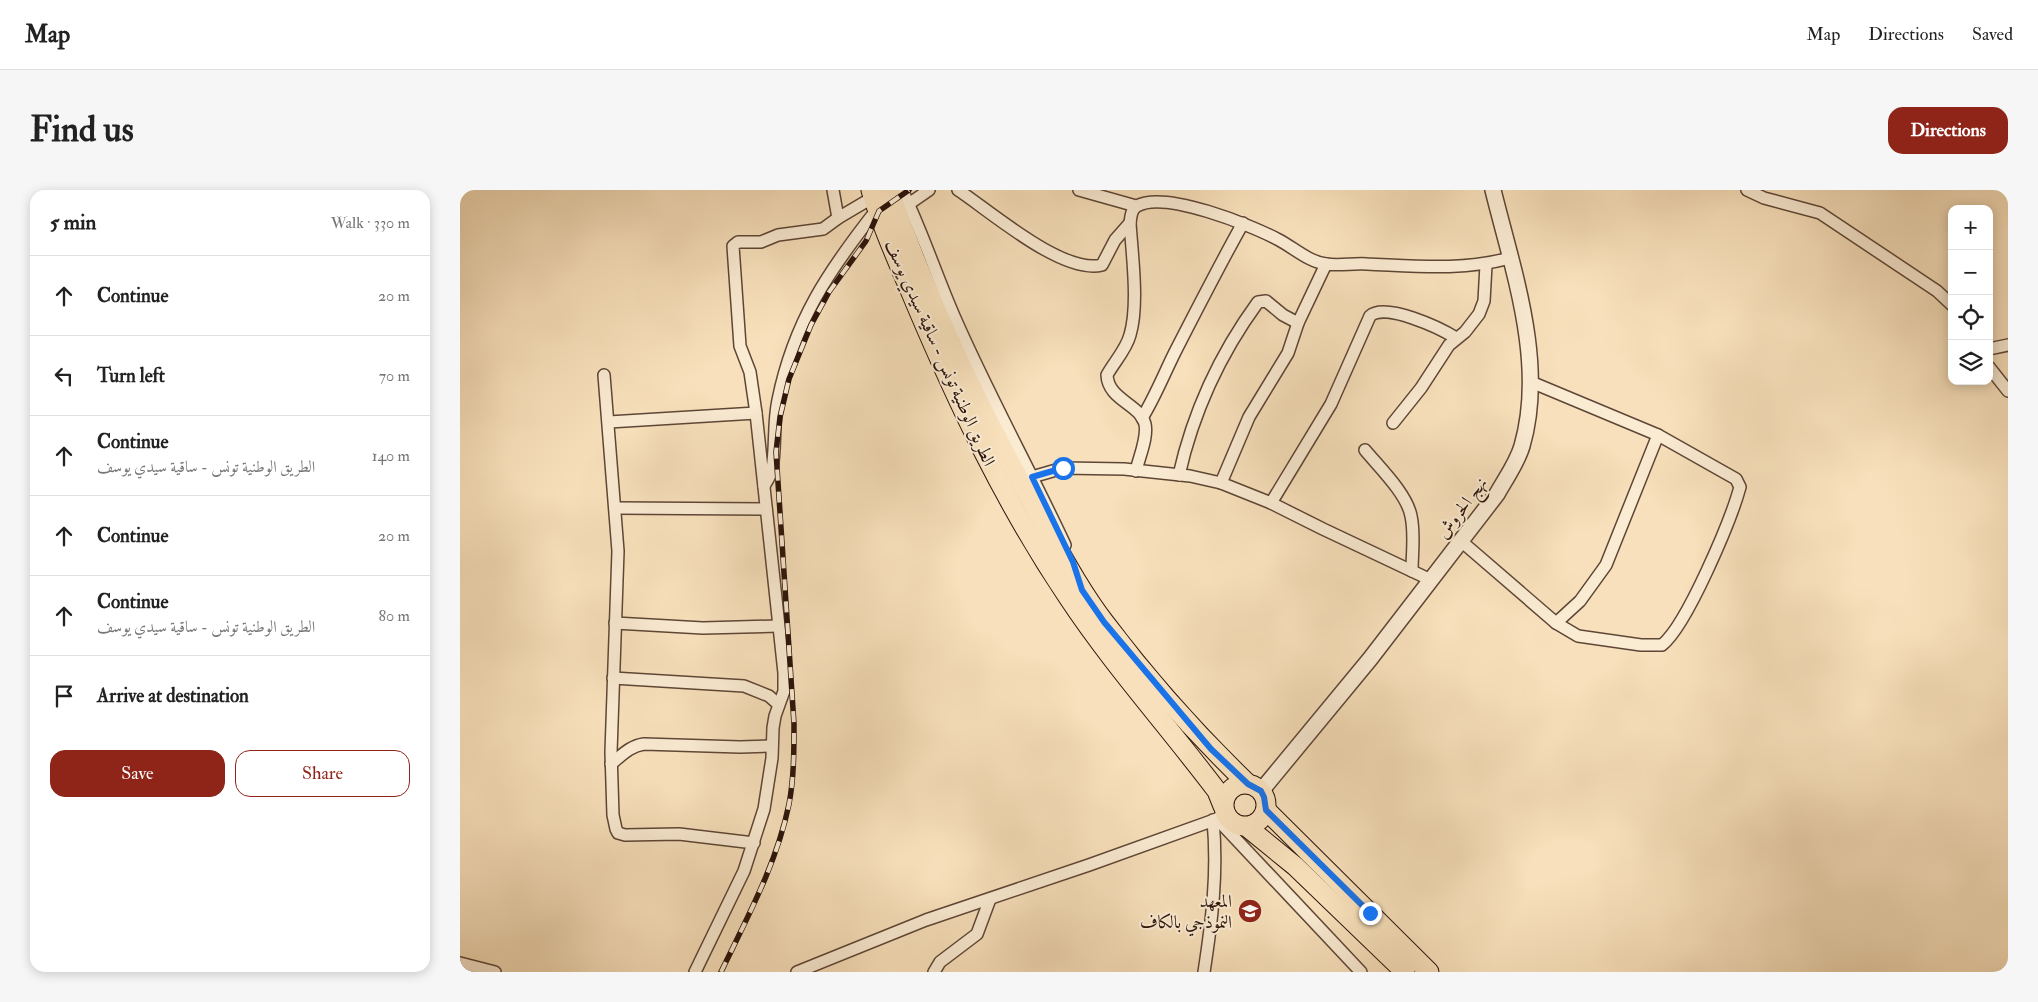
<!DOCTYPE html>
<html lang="en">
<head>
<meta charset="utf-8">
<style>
	body { margin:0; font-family:"IM FELL Double Pica",Amiri,serif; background:#f6f6f6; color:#222 }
	.controls { position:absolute; right:15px; top:15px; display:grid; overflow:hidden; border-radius:10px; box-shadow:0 2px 12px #0003 }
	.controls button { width:45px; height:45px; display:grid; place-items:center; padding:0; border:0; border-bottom:1px solid #e0e0e0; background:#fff; color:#222; font:25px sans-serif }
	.stop { position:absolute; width:15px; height:15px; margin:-11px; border:4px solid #1a73e8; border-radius:50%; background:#fff }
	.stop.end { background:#1a73e8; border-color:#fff; box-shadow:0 1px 5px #0008 }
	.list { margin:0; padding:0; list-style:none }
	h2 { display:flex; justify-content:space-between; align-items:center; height:65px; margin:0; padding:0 20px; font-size:21px }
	h2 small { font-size:16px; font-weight:400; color:#767676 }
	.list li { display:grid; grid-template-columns:32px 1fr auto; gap:15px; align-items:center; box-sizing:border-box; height:80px; padding:0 20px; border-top:1px solid #e0e0e0 }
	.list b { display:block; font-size:19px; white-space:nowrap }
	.list p { margin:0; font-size:16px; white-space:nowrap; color:#767676 }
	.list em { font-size:16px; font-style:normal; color:#767676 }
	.actions { display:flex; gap:10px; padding:15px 20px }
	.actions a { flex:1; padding:11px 0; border:1px solid #8f2418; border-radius:15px; text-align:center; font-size:18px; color:#8f2418 }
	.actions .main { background:#8f2418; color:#fff }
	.icon { flex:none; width:28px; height:28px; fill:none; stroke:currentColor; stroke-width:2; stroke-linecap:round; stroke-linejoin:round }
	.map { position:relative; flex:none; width:1548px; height:782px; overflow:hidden; border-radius:15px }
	header { display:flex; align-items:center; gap:30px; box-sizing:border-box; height:70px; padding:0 25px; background:#fff; border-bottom:1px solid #e0e0e0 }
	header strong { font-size:24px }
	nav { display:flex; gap:28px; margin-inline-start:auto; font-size:18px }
	.intro { display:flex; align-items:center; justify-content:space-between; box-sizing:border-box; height:120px; padding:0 30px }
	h1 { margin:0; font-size:35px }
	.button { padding:12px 22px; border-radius:15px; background:#8f2418; color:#fff; font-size:18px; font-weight:700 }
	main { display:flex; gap:30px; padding:0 30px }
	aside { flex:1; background:#fff; border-radius:15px; box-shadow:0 2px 12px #0003 }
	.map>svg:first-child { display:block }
</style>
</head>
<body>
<header>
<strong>Map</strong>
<nav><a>Map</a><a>Directions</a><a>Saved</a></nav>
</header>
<div class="intro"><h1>Find us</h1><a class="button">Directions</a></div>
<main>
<aside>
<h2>5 min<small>Walk · 330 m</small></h2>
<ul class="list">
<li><svg class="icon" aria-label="ahead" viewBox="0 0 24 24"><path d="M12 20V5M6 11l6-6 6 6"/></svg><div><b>Continue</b></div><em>20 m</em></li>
<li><svg class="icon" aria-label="left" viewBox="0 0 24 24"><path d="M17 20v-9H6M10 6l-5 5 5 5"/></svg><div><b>Turn left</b></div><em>70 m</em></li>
<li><svg class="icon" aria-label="ahead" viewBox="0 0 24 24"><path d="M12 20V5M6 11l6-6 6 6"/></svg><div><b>Continue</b><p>الطريق الوطنية تونس - ساقية سيدي يوسف</p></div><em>140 m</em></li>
<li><svg class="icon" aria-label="ahead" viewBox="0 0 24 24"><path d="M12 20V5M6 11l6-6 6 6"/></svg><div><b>Continue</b></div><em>20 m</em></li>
<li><svg class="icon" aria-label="ahead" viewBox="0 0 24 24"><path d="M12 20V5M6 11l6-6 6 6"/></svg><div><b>Continue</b><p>الطريق الوطنية تونس - ساقية سيدي يوسف</p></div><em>80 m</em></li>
<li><svg class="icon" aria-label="arrive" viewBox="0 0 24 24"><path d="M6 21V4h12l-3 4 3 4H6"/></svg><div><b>Arrive at destination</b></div></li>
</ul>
<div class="actions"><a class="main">Save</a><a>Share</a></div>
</aside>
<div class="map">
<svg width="1548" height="782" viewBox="0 0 1548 782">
	<rect width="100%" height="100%" fill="#f7e0bb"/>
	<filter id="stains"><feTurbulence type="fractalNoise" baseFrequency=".004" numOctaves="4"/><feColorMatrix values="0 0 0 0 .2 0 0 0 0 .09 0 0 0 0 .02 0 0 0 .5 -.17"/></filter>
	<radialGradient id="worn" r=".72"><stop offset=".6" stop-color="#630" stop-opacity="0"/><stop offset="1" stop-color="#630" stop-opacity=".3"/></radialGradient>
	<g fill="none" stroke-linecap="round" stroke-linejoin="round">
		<g stroke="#5e4636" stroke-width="14">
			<g id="minor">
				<path d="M 373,0 L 378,28 L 417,5"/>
				<path d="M 442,0 C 462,41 476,85 494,126 C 528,204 569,278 605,355"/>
				<path d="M 498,0 C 530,21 603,85 642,75 L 655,50 L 670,33"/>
				<path d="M 619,0 L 676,16"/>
				<path d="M 1287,0 L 1304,8 L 1360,23 L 1477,101 L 1492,115"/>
				<path d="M 443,18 L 469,0"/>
				<path d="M 1529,159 L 1548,155"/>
				<path d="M 1529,177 L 1548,201"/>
				<path d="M 144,185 L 158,361 L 151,562 L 153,625 L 156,639 L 158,643 L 165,645 L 219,644 L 294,653"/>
				<path d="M 682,228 C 695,207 704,184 715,162 C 737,119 759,76 783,33"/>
				<path d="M 149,232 L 296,223"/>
				<path d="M 933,233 L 961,198 L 989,155 L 1005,142 L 1019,124 L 1024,111 L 1026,75"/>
				<path d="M 905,260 C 919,277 947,304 951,326 C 955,344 952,363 952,381"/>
				<path d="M 676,281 C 679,267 688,248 685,234 C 680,214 648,210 647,185 C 654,172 666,160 670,145 C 679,115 672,64 670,33 C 671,26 671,20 677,16 C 704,0 791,35 819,50 C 834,58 849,72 866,74 C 879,76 894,73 907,74 C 956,76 1002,81 1050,68"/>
				<path d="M 719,285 C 733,223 760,164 798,112 L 806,111 L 823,125 L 838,133"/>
				<path d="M 572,287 L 603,278 L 664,279 L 730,286 L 761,293 L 811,313 L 863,339 L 971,390"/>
				<path d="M 761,293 L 789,227 L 828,163 L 838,133 L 866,74"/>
				<path d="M 304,296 C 307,291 311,285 312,279 C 316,257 313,233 318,210 C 334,131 369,80 418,18"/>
				<path d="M 811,313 L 871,214 L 910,126 C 925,112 980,138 996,148"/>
				<path d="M 156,318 L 306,319"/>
				<path d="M 1001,351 L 1096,433 L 1118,446 L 1181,455 L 1202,455 C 1227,435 1271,330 1280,297 L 1276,289 L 1198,245 L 1071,192"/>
				<path d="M 155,433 L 243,438 L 318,436"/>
				<path d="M 1096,433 L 1120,411 L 1146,375 L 1198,245"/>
				<path d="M 153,488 L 284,496 L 309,506 L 318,514"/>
				<path d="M 151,574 C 162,565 170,556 184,554 L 280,557 L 312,556"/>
				<path d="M 757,629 L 901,782"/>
				<path d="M 0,773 L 35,782"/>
				<path d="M 235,782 L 284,681 L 304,619 L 312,568 L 313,538 L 315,526 L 324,501 L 324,483 L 296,223 L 290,182 L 280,156 L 273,56 L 278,52 L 301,52 L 318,45 L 363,39 L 378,28"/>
				<path d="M 337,782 L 466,730 L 629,675 L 757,629 L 765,623"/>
				<path d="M 474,782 L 480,772 L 517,744 L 530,709"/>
				<path d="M 744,782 C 752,730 758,682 753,630"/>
			</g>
		</g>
		<g stroke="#5e4636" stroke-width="18">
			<path id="tertiary" d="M 801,601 L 910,469 L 1037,304 C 1046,288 1057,273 1062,256 C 1086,173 1053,81 1033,0"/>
		</g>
		<g stroke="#2b130a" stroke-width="21">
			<g id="primary">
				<path d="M 411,0 C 422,38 440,76 455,112 C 499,216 545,313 608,407 C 653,475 708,536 757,601 L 763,616"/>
				<path d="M 429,0 C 468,111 518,218 576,320 C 598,358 618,398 645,433 C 688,490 736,544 788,594"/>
				<circle cx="785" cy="615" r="21"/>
				<path d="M 806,620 L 969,782"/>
				<path d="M 787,637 L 835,676 L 945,782"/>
			</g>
		</g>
		<use href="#minor" stroke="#faebd3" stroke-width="11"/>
		<use href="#tertiary" stroke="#faebd3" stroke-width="15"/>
		<use href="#primary" stroke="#f7e0bb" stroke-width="19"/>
		<g stroke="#2b130a" stroke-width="5.5">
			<path id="rail" d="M 261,782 C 287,728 317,673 329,614 C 334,588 334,561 334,534 L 316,262 L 320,227 L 329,189 L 351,135 L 369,102 L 406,51 L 419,21 L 449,0"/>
		</g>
		<use href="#rail" stroke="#faebd3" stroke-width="4" stroke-dasharray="11" stroke-linecap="butt"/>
	</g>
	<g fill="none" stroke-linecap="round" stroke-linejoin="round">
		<path stroke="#1a73e8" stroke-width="6" d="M 603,278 L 572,287 L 613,372 L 622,400 L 644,432 L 751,559 L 788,594 L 801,601 L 804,607 L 806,620 L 910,723"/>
	</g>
	<defs>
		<g id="school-disc" transform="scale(1.25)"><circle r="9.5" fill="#8f2418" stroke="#faebd3"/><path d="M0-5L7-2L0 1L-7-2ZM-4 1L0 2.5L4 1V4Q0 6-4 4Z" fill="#fff"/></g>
	</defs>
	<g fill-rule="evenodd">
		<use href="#school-disc" x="790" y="721"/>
	</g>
	<g text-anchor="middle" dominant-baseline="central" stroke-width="4" stroke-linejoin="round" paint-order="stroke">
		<g font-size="18" fill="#2b130a" stroke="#faebd3">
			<text transform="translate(480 163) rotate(66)">الطريق الوطنية تونس - ساقية سيدي يوسف</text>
			<text transform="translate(1002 318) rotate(-53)">نهج الحروش</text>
		</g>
		<g font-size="18" fill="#2b130a" stroke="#faebd3" text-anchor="end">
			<text x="772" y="711">المعهد<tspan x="772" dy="21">النموذجي بالكاف</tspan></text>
		</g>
	</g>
	<rect width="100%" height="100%" filter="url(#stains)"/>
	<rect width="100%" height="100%" fill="url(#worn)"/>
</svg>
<div class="controls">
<button>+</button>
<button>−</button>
<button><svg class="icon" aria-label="locate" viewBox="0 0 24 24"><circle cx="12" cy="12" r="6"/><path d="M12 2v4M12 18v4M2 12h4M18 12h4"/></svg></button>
<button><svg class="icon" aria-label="layers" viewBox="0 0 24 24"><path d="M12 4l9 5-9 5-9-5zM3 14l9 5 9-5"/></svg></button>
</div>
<div class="stop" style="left:603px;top:278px"></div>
<div class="stop end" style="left:910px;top:723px"></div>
</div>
</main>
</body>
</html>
